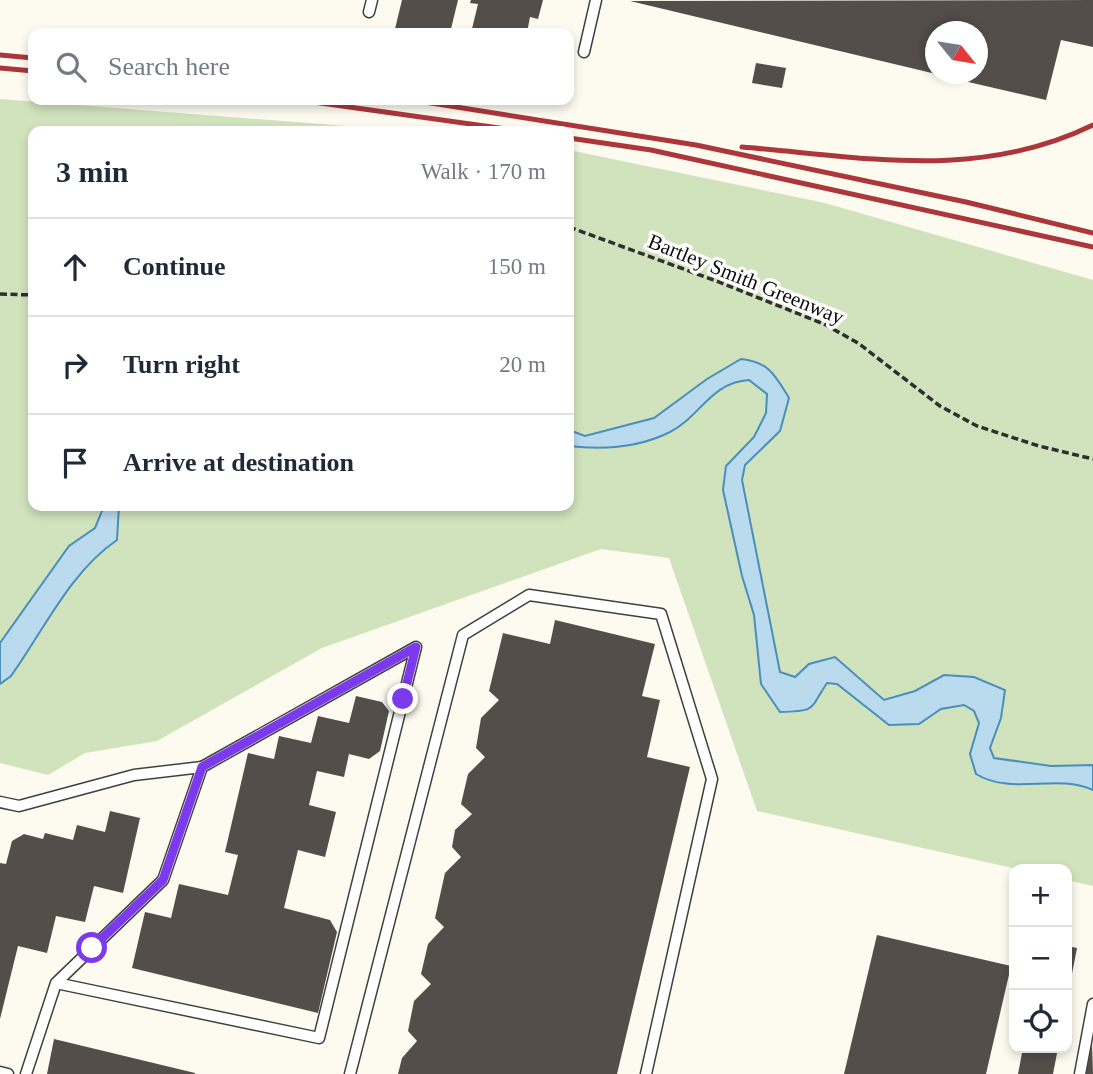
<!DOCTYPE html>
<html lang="en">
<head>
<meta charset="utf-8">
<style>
	body { margin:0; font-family:"Times New Roman",serif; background:#f2f2f3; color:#1f2937 }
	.controls { position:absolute; right:21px; bottom:21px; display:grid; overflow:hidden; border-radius:14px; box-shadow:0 4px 10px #0003 }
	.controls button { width:63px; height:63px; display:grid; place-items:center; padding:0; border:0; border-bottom:2px solid #e0e1e3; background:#fff; color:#1f2937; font:35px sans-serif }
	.compass { position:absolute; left:925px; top:21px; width:63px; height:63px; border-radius:50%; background:#fff; box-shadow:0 4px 10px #0003; rotate:120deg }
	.stop { position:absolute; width:21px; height:21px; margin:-16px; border:5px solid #7c3aed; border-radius:50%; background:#fff }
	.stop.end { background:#7c3aed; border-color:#fff; box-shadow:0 2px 7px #0008 }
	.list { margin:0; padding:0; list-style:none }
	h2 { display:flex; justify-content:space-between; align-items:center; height:91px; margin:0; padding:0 28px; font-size:30px }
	h2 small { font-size:23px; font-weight:400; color:#747a83 }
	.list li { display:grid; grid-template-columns:46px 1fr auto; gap:21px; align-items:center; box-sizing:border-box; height:98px; padding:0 28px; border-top:2px solid #e0e1e3 }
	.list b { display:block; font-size:26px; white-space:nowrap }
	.list em { font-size:23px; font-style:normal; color:#747a83 }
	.icon { flex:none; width:38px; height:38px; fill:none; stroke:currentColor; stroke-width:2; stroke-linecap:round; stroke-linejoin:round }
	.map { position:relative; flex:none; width:1093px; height:1074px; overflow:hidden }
	.search { position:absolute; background:#fff; box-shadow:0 4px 10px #0003; left:28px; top:28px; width:546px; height:77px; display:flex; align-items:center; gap:18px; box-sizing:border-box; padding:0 24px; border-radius:14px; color:#747a83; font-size:26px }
	.panel { position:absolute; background:#fff; box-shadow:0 4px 10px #0003; left:28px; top:126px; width:546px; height:385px; border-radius:14px }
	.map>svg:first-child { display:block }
</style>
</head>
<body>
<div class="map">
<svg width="1093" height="1074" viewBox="0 0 1093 1074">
	<rect width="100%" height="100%" fill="#fdfaef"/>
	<path fill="#d1e3bd" d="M 0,99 L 411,131 L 33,131 L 33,506 L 569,506 L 569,150 L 825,203 L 1093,280 L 1093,886 L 1067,880 L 1067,869 L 1017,869 L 757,811 L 669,558 L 601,549 L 322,648 L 157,741 L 85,753 L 48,775 L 0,763 Z"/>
	<g fill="#badbee" stroke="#4a8ebc" stroke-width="2">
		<path d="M 741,359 C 769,362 775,375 789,398 L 780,431 L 745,465 L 742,480 L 780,672 L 795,677 L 809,664 L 835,657 L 884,700 L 915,691 L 944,675 L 974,677 L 1005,690 L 1001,718 L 990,748 L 994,758 L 1051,766 L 1093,765 L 1093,790 C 1056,773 1012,796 976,774 L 970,754 L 979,723 L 974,711 L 964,705 L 941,709 L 919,724 L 889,725 L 837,684 L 827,683 C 809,710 817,711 780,712 L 761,684 L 754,615 L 742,576 L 723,490 L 726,466 L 754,437 L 766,413 L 767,394 L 749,380 C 711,382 699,418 670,432 C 638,448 603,450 569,446 L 569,430 L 585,436 L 654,418 L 707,379 Z"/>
		<path d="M 104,506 L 119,506 L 117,540 C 70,572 44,630 11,676 L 0,684 L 0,643 L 69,546 L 95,528 Z"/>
	</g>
	<g fill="#544e4b">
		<path d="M 402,0 L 458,0 L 450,33 L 394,33 Z"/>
		<path d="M 471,0 L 543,0 L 538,19 L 530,17 L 527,33 L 471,33 L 478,4 L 470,3 Z"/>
		<path d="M 1093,0 L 1093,47 L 1061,40 L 1046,100 L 938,75 L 978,74 L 978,32 L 936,32 L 936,74 L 630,1 Z"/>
		<path d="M 756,63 L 786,68 L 782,88 L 752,83 Z"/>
		<path d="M 555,620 L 655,644 L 642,696 L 660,700 L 647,757 L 690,767 L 617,1074 L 398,1074 L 402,1058 L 417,1041 L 408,1031 L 414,1001 L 431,984 L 421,974 L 428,944 L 444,927 L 435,918 L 445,873 L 461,857 L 452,847 L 455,830 L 472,814 L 461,804 L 468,774 L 485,757 L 476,748 L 481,718 L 499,700 L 489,691 L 503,633 L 550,644 Z"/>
		<path d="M 356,696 L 382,702 L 389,711 L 380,751 L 369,759 L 349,754 L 344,777 L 317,771 L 309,805 L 336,812 L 325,857 L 298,850 L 284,908 L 330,920 L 337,932 L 318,1013 L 132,968 L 145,912 L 171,918 L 179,884 L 228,895 L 238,855 L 225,852 L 248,753 L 274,759 L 279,736 L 311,743 L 318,716 L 349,723 Z"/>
		<path d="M 110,811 L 140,818 L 123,893 L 94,886 L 85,922 L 56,916 L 47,953 L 18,946 L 0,1019 L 0,863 L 6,864 L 12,841 L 24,834 L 43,839 L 45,833 L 73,840 L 77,825 L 105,832 Z"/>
		<path d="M 877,935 L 1011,966 L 986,1074 L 844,1074 Z"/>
		<path d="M 1067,946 L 1077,948 L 1068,994 L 1067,994 Z"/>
		<path d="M 54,1039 L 195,1073 L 195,1074 L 47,1074 Z"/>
		<path d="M 1092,1043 L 1093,1074 L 1086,1074 Z"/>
		<path d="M 1023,1048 L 1058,1048 L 1053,1074 L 1018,1074 Z"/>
	</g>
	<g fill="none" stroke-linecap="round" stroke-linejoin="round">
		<g stroke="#404040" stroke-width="13">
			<g id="lane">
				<path d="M 369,12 L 372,0"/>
				<path d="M 584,52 L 596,0"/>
				<path d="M 0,802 L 19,806 L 134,775 L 202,767"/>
				<path d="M 0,1072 L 8,1074"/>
				<path d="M 26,1074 L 56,983 L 163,880 L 202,767 L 416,647 L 319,1038 L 56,983"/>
				<path d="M 350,1074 L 463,635 L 529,595 L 661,614 L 712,779 L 646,1074"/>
				<path d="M 1080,1074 L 1093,1004"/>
			</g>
		</g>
		<g stroke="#2f2f2f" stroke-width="3.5" stroke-dasharray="7 3.5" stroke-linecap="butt">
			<path d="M 569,227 L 719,282 L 824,324 L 858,343 L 940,406 L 977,426 L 1039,446 L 1093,459"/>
			<path d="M 0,294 L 33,295"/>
		</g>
		<use href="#lane" stroke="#fff" stroke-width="10"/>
		<g stroke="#ab373c" stroke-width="5">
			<path d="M 0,55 L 33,58"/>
			<path d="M 0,68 L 33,71"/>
			<path d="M 299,100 L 520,131"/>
			<path d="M 412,100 L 696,145 L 966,202 L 1093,233"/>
			<path d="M 569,138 L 651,150 L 1093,247"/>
			<path d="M 742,147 C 865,157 978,181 1093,125"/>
		</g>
	</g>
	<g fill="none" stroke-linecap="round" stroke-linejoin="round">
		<path stroke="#7c3aed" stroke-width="9" d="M 92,948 L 163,880 L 202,767 L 416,647 L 403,699"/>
	</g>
	<g text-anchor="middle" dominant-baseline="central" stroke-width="7" stroke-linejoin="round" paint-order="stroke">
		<g font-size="21" fill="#0d0d0d" stroke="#fff">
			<text transform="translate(746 279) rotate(22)">Bartley Smith Greenway</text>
		</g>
	</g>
</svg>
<div class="controls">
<button>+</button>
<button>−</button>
<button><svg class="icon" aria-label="locate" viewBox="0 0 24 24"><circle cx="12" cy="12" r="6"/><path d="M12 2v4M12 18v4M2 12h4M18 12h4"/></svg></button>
</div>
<svg class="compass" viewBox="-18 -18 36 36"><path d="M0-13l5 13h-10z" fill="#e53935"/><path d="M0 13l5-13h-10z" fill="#747a83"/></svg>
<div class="stop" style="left:92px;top:948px"></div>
<div class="stop end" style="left:403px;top:699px"></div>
<div class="search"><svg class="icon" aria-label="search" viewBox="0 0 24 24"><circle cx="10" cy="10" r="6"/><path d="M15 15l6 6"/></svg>Search here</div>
<section class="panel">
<h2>3 min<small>Walk · 170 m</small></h2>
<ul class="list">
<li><svg class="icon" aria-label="ahead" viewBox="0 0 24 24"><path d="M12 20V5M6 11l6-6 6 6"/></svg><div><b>Continue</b></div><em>150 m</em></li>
<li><svg class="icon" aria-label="right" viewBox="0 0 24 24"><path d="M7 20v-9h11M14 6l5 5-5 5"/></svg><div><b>Turn right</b></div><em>20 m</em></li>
<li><svg class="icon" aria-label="arrive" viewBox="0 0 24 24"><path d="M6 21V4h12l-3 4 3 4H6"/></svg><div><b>Arrive at destination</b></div></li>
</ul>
</section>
</div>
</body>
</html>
